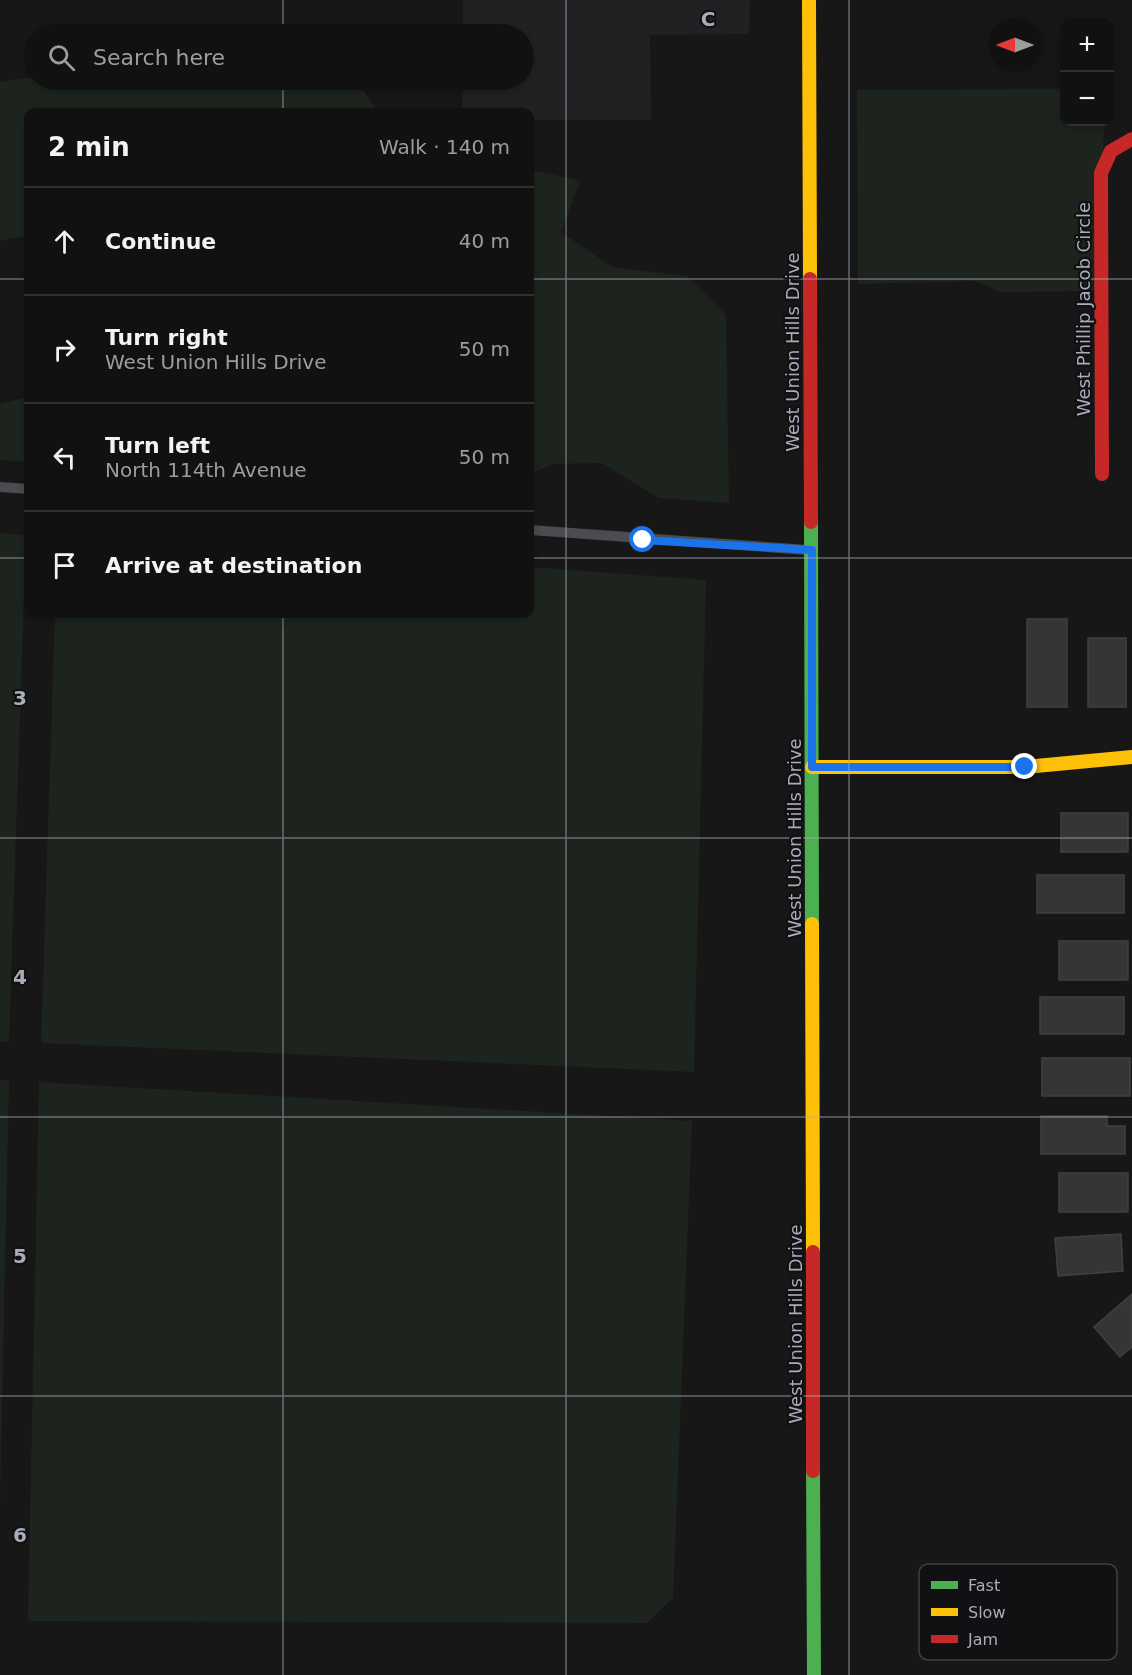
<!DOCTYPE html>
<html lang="en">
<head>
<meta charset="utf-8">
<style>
	body { margin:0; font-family:"DejaVu Sans",sans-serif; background:#1e1f1f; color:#f1f3f6 }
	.controls { position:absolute; right:18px; top:18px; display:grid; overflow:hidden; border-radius:12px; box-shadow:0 3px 9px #0003 }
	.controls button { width:54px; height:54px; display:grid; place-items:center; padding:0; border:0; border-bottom:2px solid #303131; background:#111; color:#f1f3f6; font:30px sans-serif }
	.compass { position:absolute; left:988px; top:18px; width:54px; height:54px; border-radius:50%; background:#111; box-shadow:0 3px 9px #0003; rotate:270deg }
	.stop { position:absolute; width:18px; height:18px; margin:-14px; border:4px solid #1a73e8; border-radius:50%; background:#fff }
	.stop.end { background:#1a73e8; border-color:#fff; box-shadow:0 2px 6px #0008 }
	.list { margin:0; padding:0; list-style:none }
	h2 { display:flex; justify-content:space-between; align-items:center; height:78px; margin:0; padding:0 24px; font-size:26px }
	h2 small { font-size:20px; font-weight:400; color:#9c9d9f }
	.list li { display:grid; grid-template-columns:39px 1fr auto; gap:18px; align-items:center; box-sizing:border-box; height:108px; padding:0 24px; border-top:2px solid #303131 }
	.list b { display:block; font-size:22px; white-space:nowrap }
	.list p { margin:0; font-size:20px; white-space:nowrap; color:#9c9d9f }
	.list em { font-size:20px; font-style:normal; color:#9c9d9f }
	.icon { flex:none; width:33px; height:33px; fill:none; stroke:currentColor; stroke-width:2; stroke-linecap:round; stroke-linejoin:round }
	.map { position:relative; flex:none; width:1132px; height:1675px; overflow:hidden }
	.search { position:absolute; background:#111; box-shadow:0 3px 9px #0003; left:24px; top:24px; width:510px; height:66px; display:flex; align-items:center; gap:15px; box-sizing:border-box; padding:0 21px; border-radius:33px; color:#9c9d9f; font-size:22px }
	.panel { position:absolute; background:#111; box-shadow:0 3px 9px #0003; left:24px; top:108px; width:510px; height:510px; border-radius:12px }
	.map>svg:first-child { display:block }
</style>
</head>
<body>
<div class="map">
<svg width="1132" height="1675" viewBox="0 0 1132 1675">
	<rect width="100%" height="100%" fill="#171717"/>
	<path fill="#212123" d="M 463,0 L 750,0 L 749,34 L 650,35 L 651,120 L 530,120 L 530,112 L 462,112 L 463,80 L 524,80 L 524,34 L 463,34 Z"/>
	<g fill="#1d241e">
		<path d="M 34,77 L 34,80 L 339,80 L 363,90 L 378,112 L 28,112 L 28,235 L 0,241 L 0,82 Z"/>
		<path d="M 1064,89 L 1064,122 L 1104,122 L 1101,291 L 1001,292 L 975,281 L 858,284 L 857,90 Z"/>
		<path d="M 530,169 L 580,181 L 561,232 L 612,267 L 687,276 L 726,315 L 729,503 L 659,498 L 602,463 L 552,464 L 530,474 Z"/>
		<path d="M 28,397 L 28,462 L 0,460 L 0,404 Z"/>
		<path d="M 0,533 L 26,535 L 9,1042 L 0,1041 Z"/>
		<path d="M 530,567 L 706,580 L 694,1072 L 41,1043 L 55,614 L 530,614 Z"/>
		<path d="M 0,1080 L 9,1080 L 0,1502 Z"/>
		<path d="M 39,1082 L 692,1121 L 673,1598 L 647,1623 L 28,1621 Z"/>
	</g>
	<g fill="#353536" stroke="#3f4043" stroke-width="1.5">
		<rect x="1027" y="619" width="40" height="88"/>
		<rect x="1088" y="638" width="38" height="69"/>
		<rect x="1061" y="813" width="67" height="39"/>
		<rect x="1037" y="875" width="87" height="38"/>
		<rect x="1059" y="941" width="69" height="39"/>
		<rect x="1040" y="997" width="84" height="37"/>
		<rect x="1042" y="1058" width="88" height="38"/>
		<path d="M 1041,1116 L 1107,1116 L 1107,1126 L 1125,1126 L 1125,1154 L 1041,1154 Z"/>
		<rect x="1059" y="1173" width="69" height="39"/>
		<path d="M 1121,1234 L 1123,1271 L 1058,1276 L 1055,1238 Z"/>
		<path d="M 1132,1294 L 1132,1347 L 1120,1357 L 1094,1327 Z"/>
	</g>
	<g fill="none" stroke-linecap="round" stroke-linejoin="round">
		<g stroke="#4b4c50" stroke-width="10">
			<path d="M 0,487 L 28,489"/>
			<path d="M 530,530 L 808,550"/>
		</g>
		<g stroke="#4caf50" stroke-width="14">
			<path d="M 811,522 L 812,924"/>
			<path d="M 813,1471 L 814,1675"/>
		</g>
		<g stroke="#ffc107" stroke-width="14">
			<path d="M 809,0 L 810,279"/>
			<path d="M 812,767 L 1025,767 L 1132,757"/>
			<path d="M 812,924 L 813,1252"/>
		</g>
		<g stroke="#c62828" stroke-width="14">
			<path d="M 810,279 L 811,522"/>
			<path d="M 1102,474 L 1101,173 L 1111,151 L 1132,139"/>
			<path d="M 813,1252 L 813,1471"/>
		</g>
	</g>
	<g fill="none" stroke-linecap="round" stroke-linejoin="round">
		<path stroke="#1a73e8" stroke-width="8" d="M 643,540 L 812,550 L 812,767 L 1025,767"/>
	</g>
	<path fill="none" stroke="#a8adb8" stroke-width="1.5" stroke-opacity="0.55" d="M 283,0 L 283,34M 566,0 L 566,1675M 849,0 L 849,1675M 283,80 L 283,112M 0,279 L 28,279M 530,279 L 1132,279M 0,558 L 28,558M 530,558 L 1132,558M 283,614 L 283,1675M 0,838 L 1132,838M 0,1117 L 1132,1117M 0,1396 L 1132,1396"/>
	<g text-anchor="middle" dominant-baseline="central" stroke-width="4.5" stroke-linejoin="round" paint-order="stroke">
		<g font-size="18" fill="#a8adb8" stroke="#111113">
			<text transform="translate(1083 309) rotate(-90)">West Phillip Jacob Circle</text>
			<text transform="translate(792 352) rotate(-90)">West Union Hills Drive</text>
			<text transform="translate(794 838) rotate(-90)">West Union Hills Drive</text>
			<text transform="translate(795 1324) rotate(-90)">West Union Hills Drive</text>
		</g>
	</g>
	<rect x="919" y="1564" width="198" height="96" rx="9" fill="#111113" stroke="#3e4045" stroke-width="1.5"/>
	<rect x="931" y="1581" width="27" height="8" fill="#4caf50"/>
	<rect x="931" y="1608" width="27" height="8" fill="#ffc107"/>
	<rect x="931" y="1635" width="27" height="8" fill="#c62828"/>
	<g font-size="16" fill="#a8adb8">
		<text x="968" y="1591">Fast</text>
		<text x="968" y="1618">Slow</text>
		<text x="968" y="1645">Jam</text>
	</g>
	<g font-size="20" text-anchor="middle" font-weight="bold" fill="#a8adb8" stroke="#111113" stroke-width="4.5" stroke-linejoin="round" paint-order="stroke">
		<text x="708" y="26">C</text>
		<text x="20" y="705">3</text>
		<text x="20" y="984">4</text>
		<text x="20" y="1263">5</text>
		<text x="20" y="1542">6</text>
	</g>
</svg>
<div class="controls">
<button>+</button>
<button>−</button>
</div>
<svg class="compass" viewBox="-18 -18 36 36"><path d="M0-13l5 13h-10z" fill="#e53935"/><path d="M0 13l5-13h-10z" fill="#9c9d9f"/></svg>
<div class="stop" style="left:643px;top:540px"></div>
<div class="stop end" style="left:1025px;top:767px"></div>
<div class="search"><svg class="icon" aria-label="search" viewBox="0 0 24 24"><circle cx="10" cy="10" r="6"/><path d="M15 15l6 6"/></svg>Search here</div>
<section class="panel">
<h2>2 min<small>Walk · 140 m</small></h2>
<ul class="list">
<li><svg class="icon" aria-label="ahead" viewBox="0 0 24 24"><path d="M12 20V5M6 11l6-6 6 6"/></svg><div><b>Continue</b></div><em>40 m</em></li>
<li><svg class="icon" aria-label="right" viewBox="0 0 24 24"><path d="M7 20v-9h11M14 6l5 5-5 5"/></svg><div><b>Turn right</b><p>West Union Hills Drive</p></div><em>50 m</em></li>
<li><svg class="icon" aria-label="left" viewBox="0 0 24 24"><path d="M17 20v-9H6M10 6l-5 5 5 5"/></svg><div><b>Turn left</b><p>North 114th Avenue</p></div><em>50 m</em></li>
<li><svg class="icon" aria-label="arrive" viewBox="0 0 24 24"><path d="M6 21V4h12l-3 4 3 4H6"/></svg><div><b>Arrive at destination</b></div></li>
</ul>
</section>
</div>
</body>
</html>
